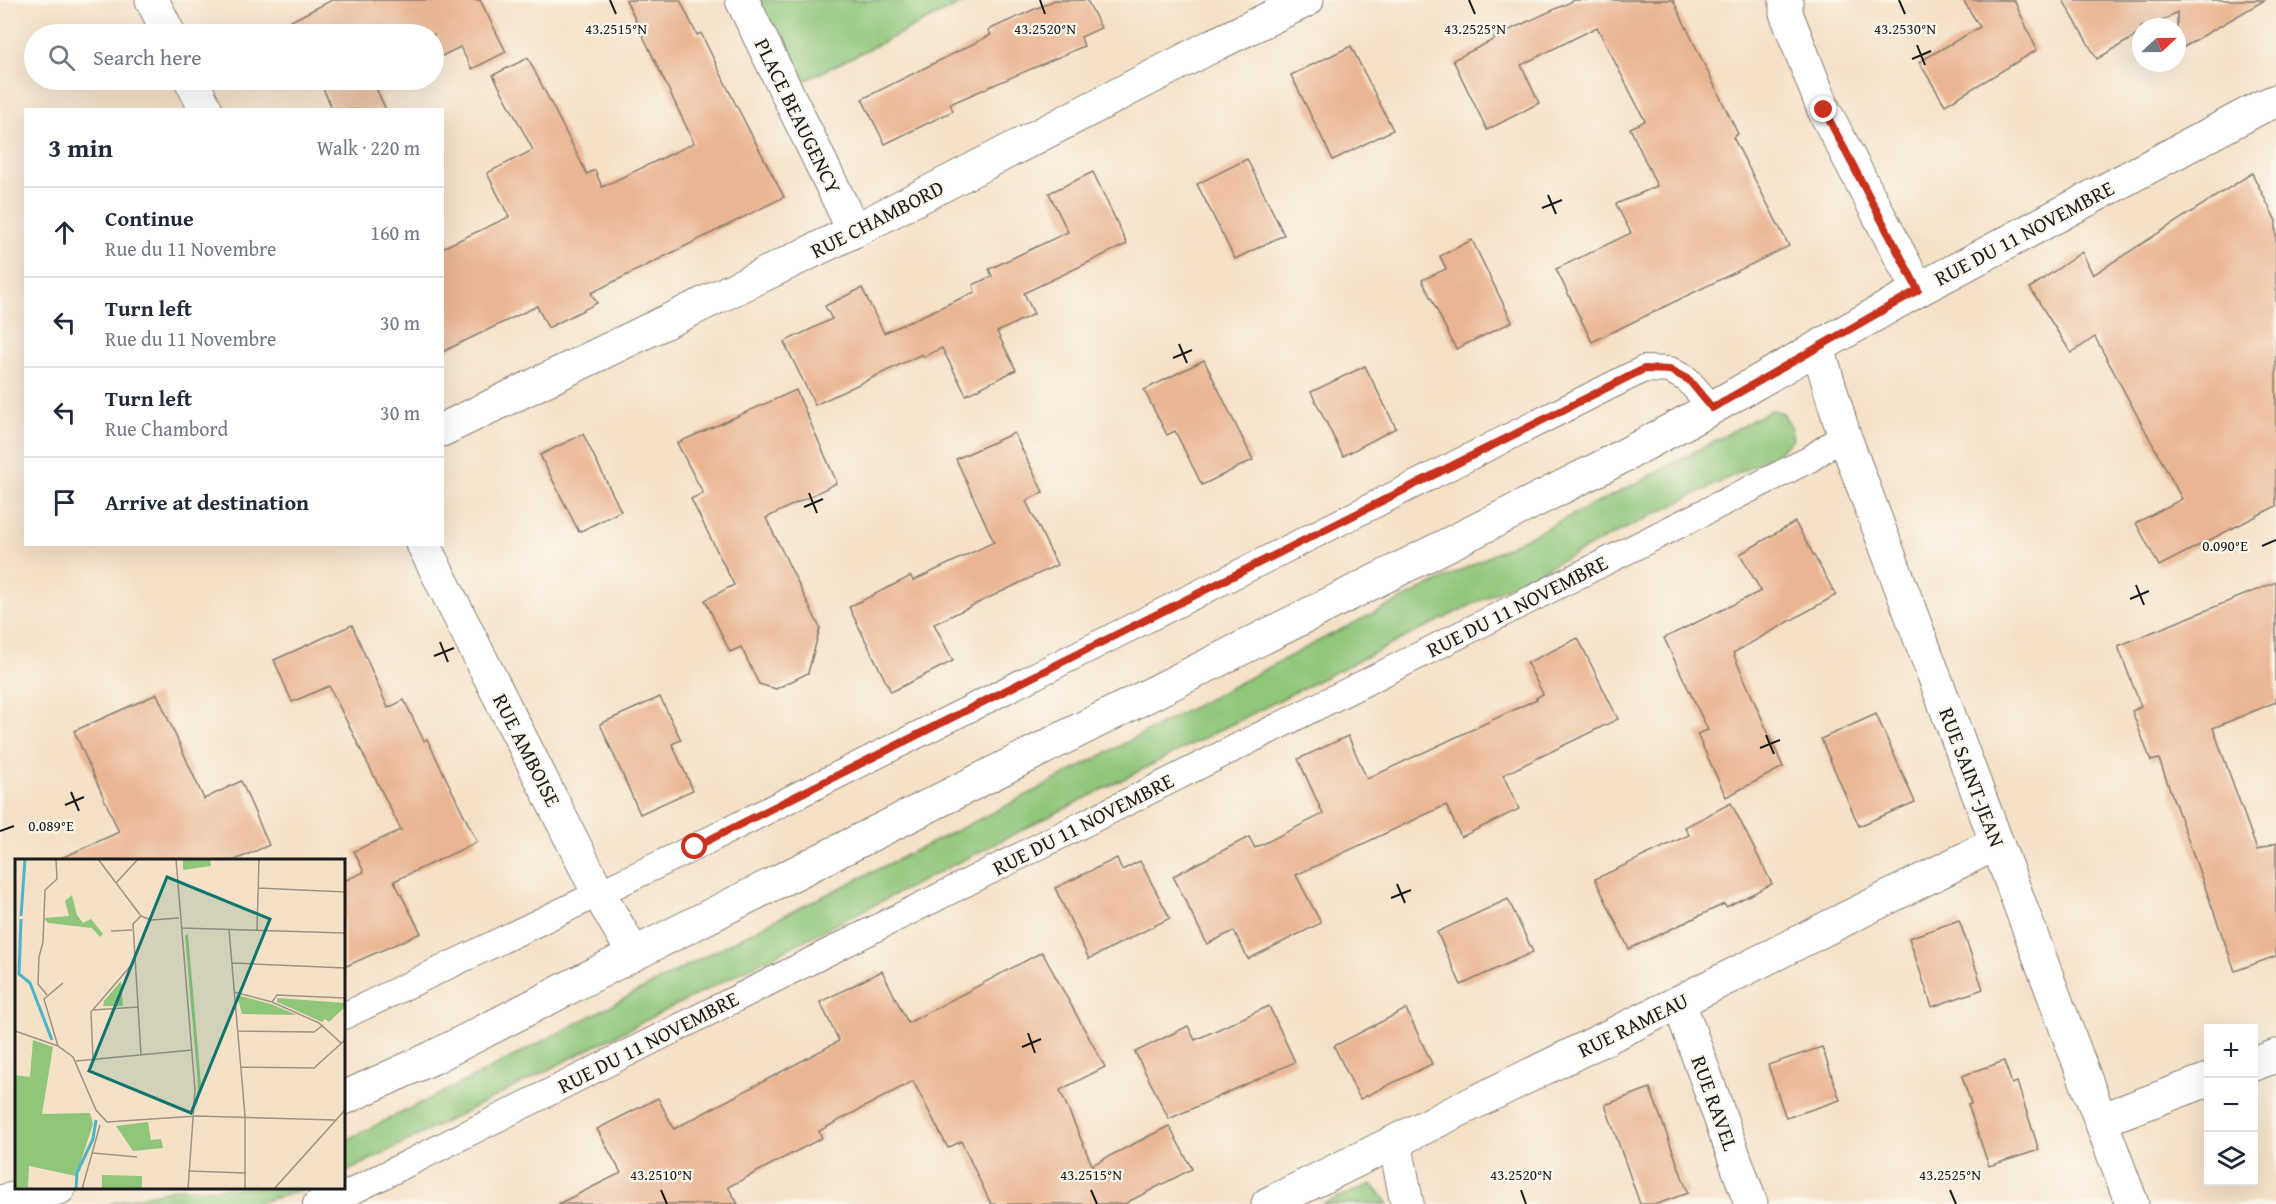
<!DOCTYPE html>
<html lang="en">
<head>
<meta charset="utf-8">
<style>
	body { margin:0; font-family:"Gentium Book Plus",serif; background:#f2f2f3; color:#1f2937 }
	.controls { position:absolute; right:18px; bottom:18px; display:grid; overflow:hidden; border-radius:0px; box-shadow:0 6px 24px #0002 }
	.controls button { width:54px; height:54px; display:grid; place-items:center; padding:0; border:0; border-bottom:2px solid #e0e1e3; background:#fff; color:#1f2937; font:30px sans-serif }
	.compass { position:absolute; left:2132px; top:18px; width:54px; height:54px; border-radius:50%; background:#fff; box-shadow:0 6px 24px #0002; rotate:68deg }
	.stop { position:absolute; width:18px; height:18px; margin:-14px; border:4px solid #c8321e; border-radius:50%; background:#fff }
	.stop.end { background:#c8321e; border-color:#fff; box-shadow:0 2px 6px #0008 }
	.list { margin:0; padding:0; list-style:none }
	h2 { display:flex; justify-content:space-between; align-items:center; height:78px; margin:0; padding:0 24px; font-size:26px }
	h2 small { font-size:20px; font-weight:400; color:#747a83 }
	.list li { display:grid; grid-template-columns:39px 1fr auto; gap:18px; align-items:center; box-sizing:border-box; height:90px; padding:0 24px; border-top:2px solid #e0e1e3 }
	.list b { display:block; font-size:22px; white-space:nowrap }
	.list p { margin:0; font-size:20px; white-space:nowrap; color:#747a83 }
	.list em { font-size:20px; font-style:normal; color:#747a83 }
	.icon { flex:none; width:33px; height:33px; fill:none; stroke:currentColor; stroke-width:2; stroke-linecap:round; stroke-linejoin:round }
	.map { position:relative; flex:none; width:2276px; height:1204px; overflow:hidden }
	.search { position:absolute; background:#fff; box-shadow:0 6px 24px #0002; left:24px; top:24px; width:420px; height:66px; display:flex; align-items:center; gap:15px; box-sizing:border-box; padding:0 21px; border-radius:33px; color:#747a83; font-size:22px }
	.panel { position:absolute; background:#fff; box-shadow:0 6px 24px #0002; left:24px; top:108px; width:420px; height:438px; border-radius:0px }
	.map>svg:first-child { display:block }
</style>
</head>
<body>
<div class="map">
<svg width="2276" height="1204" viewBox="0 0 2276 1204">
	<rect width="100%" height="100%" fill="#fbf7ec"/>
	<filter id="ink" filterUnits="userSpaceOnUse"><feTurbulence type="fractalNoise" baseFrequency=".0167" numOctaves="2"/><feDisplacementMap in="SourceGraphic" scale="12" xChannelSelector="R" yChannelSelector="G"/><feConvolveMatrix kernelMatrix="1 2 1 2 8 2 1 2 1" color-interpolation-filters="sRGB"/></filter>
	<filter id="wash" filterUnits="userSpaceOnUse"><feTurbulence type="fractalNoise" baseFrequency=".008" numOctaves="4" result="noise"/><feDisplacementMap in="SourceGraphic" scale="24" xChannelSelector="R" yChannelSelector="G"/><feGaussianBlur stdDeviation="1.35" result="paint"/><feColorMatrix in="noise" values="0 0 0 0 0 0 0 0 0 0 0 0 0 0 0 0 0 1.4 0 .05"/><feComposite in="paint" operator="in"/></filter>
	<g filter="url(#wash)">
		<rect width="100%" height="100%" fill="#f5e1c8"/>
		<g fill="#8fc679" stroke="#56714a" stroke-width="1.5">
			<path d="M 758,0 L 968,0 L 798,84 Z"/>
			<path d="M 1771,410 L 1783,413 L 1790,425 L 1793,439 L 1777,454 L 1317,681 L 344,1173 L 344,1141 L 474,1077 L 773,921 L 998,810 L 1332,634 L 1641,481 Z"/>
			<path d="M 1372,1184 L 1388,1204 L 1322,1204 Z"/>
			<path d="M 178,1188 L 311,1188 L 253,1204 L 109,1204 Z"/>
		</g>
		<g id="blocks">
			<g fill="#eab592">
				<path d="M 332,0 L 480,0 L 506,52 L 472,69 L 460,47 L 434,60 L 434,34 L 297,34 L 291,21 Z"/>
				<path d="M 626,0 L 680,0 L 697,35 L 701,33 L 733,99 L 784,197 L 591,293 L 597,303 L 548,328 L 537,306 L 442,352 L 442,248 L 509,217 L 487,173 L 533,150 L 493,75 L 528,58 L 587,174 L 595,170 L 602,187 L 694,143 Z"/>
				<path d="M 1055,0 L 1087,0 L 1101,28 L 1081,37 L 1084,46 L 950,104 L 953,111 L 885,144 L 862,99 L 991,35 L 988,30 Z"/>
				<path d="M 1575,0 L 1673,0 L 1738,134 L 1733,137 L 1789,246 L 1592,342 L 1556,269 L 1631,233 L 1616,204 L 1657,186 L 1630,128 L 1645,121 L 1597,27 L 1521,65 L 1539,103 L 1487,130 L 1453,60 L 1495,39 L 1494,37 Z"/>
				<path d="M 1963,0 L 2014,0 L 2037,50 L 1945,105 L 1919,62 L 1980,27 Z"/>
				<path d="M 2063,0 L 2265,0 L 2177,51 L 2177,12 L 2152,27 L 2141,27 L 2141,33 L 2097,59 Z"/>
				<path d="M 1351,46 L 1393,130 L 1333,160 L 1291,75 Z"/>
				<path d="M 319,80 L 393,80 L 376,88 L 386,110 L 333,110 Z"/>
				<path d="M 1247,159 L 1284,235 L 1235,259 L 1197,184 Z"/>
				<path d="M 1093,172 L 1127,244 L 1024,293 L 1034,314 L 997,332 L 1016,370 L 966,395 L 942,348 L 923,357 L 922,354 L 815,405 L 784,342 L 832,319 L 825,306 L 862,288 L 884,333 L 975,292 L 973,285 L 992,276 L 989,269 L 1068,232 L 1049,193 Z"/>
				<path d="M 2252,173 L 2276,221 L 2276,506 L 2159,566 L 2136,523 L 2182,499 L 2095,337 L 2071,353 L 2030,288 L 2082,252 L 2093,275 Z"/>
				<path d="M 1472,240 L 1512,322 L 1456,349 L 1422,280 L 1446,269 L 1440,256 Z"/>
				<path d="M 1204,360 L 1253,460 L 1202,485 L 1175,431 L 1167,435 L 1144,390 Z"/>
				<path d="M 1365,366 L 1396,428 L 1343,456 L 1311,392 Z"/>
				<path d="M 796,390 L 837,483 L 766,518 L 820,628 L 808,673 L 776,689 L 759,684 L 741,647 L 730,652 L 705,600 L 734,585 L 691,499 L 703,493 L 677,443 Z"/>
				<path d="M 1014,433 L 1043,492 L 1026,501 L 1057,565 L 934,624 L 953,661 L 891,692 L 849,607 L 911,576 L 913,581 L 994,542 L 956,459 Z"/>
				<path d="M 583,434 L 621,511 L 579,532 L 540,455 Z"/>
				<path d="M 1795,522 L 1836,595 L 1733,653 L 1783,767 L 1726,797 L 1697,734 L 1708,730 L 1664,638 L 1761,591 L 1740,554 Z"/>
				<path d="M 2276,582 L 2276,702 L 2213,728 L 2257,850 L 2276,843 L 2276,956 L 2235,971 L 2159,759 L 2151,761 L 2132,711 L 2141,707 L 2118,646 Z"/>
				<path d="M 352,625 L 388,708 L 404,700 L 424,741 L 427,739 L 477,842 L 394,881 L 421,933 L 344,967 L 344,881 L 364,872 L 354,851 L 401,830 L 329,686 L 292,702 L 274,660 Z"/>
				<path d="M 1578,638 L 1618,719 L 1503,775 L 1519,809 L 1461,837 L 1446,805 L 1296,875 L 1321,923 L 1248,959 L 1234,931 L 1207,944 L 1173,876 L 1249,837 L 1255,848 L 1323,814 L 1298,759 L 1348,736 L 1367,779 L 1537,699 L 1536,698 L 1543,694 L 1527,663 Z"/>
				<path d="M 157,694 L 204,799 L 241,781 L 269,845 L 233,861 L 55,861 L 119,832 L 74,731 Z"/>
				<path d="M 660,697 L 681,740 L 672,744 L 693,790 L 640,814 L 600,724 Z"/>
				<path d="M 1876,714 L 1915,802 L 1859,826 L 1821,739 Z"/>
				<path d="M 1731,803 L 1772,884 L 1726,907 L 1724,904 L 1629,949 L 1595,879 L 1689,835 L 1685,827 Z"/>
				<path d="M 1117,858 L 1122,870 L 1140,861 L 1170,918 L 1089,959 L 1055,888 Z"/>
				<path d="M 1508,899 L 1533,952 L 1461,985 L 1437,932 Z"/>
				<path d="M 1959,920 L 1983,989 L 1932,1007 L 1909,938 Z"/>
				<path d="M 1042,952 L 1105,1067 L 1060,1090 L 1092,1165 L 1169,1126 L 1192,1169 L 1124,1204 L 991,1204 L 961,1141 L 948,1148 L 913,1081 L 819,1131 L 822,1138 L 728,1187 L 738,1204 L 558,1204 L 621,1173 L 597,1129 L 658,1098 L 674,1129 L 839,1041 L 820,1002 L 882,971 L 908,1023 Z"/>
				<path d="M 1269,1006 L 1295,1062 L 1169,1119 L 1135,1052 L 1188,1026 L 1195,1040 Z"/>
				<path d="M 1406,1009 L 1432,1064 L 1360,1099 L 1334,1046 Z"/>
				<path d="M 1822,1047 L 1840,1100 L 1786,1118 L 1768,1065 Z"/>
				<path d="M 2004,1061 L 2012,1084 L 2017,1082 L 2039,1150 L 1989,1166 L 1968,1105 L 1971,1104 L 1962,1076 Z"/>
				<path d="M 1650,1088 L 1688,1193 L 1657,1204 L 1640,1204 L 1605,1105 Z"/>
			</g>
		</g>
	</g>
	<g filter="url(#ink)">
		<use href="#blocks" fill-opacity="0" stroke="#887e72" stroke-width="1.5"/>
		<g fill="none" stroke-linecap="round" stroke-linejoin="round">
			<g stroke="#887e72" stroke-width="28">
				<g id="service">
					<path d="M 344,1016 L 695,847 L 1644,369 L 1670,370 L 1688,380 L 1712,408"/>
					<path d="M 316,1204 L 351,1192 L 1810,459 L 1844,435"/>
				</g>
			</g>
			<g stroke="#887e72" stroke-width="35">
				<g id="minor">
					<path d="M 152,0 L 169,34"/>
					<path d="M 742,0 L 854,231"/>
					<path d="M 1786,0 L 1786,13 L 1824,110 L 1918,290"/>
					<path d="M 191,80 L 206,110"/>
					<path d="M 1818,348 L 1844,435 L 2132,1204"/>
					<path d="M 442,430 L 854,231 L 1216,44 L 1307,0"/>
					<path d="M 423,544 L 599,894 L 634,954"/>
					<path d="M 1679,1002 L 1751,1204"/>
					<path d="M 2254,1064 L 2276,1056"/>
					<path d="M 2101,1120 L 2208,1080"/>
					<path d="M 1395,1142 L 1407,1204"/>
					<path d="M 1268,1204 L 1679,1002 L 1997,843"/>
				</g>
			</g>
			<g stroke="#887e72" stroke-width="35">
				<g id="tertiary">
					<path d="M 344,1098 L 432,1058 L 634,954 L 1608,464 L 1712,408 L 1918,290 L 2261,107 L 2276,101"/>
					<path d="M 0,1202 L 59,1188"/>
				</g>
			</g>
			<use href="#service" stroke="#fff" stroke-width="26"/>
			<use href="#minor" stroke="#fff" stroke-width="33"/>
			<use href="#tertiary" stroke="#fff" stroke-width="33"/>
		</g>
	</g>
	<g fill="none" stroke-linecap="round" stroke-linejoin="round" filter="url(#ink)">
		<path stroke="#c8321e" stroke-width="8" d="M 695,847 L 1644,369 L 1670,370 L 1689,380 L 1712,408 L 1918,290 L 1824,110"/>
	</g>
	<path fill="none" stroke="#1c1c1c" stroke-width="2" d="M 610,0 L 616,14M 1040,0 L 1045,14M 1469,0 L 1475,14M 1899,0 L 1905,14M 1917,45 L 1925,65M 1912,59 L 1931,51M 1548,195 L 1556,214M 1542,208 L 1562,200M 1179,344 L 1187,363M 1173,358 L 1192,350M 809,493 L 817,513M 804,507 L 823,499M 2262,546 L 2276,540M 2136,585 L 2144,605M 2130,599 L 2149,591M 440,642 L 448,662M 434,656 L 454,648M 1766,735 L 1774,754M 1760,748 L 1780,740M 71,792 L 79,811M 65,805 L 84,797M 0,831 L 14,826M 1397,884 L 1405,903M 1391,898 L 1411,890M 1028,1033 L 1035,1053M 1022,1047 L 1041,1039M 661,1190 L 667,1204M 1091,1190 L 1097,1204M 1521,1190 L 1526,1204M 1950,1190 L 1956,1204"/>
	<g text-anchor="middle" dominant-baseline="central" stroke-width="4.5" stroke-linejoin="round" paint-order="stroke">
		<g font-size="21" fill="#1c1c1c" stroke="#fbf7ec">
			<text transform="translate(798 116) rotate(64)">PLACE BEAUGENCY</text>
			<text transform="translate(877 219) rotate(-27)">RUE CHAMBORD</text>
			<text transform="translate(2024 233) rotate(-28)">RUE DU 11 NOVEMBRE</text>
			<text transform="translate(1517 606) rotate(-27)">RUE DU 11 NOVEMBRE</text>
			<text transform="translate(527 750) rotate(63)">RUE AMBOISE</text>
			<text transform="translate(1972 777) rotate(69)">RUE SAINT-JEAN</text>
			<text transform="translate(1083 824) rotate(-27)">RUE DU 11 NOVEMBRE</text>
			<text transform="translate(1633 1025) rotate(-26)">RUE RAMEAU</text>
			<text transform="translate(648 1042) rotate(-27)">RUE DU 11 NOVEMBRE</text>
			<text transform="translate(1715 1103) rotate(70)">RUE RAVEL</text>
		</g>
	</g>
	<g transform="translate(15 859)">
		<rect width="330" height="330" fill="#f5e1c8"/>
		<path d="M 168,0 L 195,0 L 196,7 L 168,11 ZM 57,36 L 62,56 L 68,64 L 76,60 L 88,75 L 85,78 L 77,69 L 33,64 L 29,59 L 54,57 L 50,42 ZM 173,75 L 186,225 L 181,252 L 183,225 L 170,76 ZM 106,122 L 108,147 L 88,147 L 89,142 ZM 222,136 L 256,145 L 282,156 L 227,155 ZM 262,139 L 330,144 L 330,148 L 314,163 L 310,160 L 307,163 L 262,143 ZM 18,181 L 38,188 L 27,255 L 75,254 L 78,265 L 61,317 L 14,307 L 13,328 L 0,330 L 0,216 L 15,218 ZM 133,263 L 136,281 L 146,280 L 148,289 L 118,292 L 101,267 ZM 87,316 L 127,317 L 127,330 L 87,330 Z" fill="#8fc679"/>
		<path fill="none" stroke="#4bb4c9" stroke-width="3" d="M 6,57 L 10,0M 6,60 L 4,115 L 15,124 L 37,181M 61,330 L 62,314 L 78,280 L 81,261"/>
		<path fill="none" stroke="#9e9283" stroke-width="1.5" d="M 83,0 L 126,57M 161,0 L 180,231 L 173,330M 101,24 L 123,0M 243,29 L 330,33M 166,69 L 330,74M 214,71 L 230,257 L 230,330M 96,72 L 117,71M 242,72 L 244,0M 217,104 L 330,109M 219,133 L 257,143 L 262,136 L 330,139M 32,136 L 23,125 L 24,98 L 28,83 L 30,31 L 42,20 L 41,0M 257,143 L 304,164 L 326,184M 78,151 L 123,148M 0,172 L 43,187 L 58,198 L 81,251 L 92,263 L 182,257 L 320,261M 222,172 L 299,173 L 308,166M 43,187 L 29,140 L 48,124M 126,196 L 118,65 L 126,57 L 136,61 L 164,59M 78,200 L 76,153 L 119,103M 61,202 L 177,191M 226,208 L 299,209 L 330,181M 78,294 L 122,298M 173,312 L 231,314M 67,330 L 85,266M 259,330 L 330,251"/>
		<path fill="#0f766e" fill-opacity="0.15" stroke="#0f766e" stroke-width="3" d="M 152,18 L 255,60 L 176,254 L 74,212 Z"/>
		<rect width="330" height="330" fill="none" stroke="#1c1c1c" stroke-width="3"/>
	</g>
	<g font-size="15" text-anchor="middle" fill="#1c1c1c" stroke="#fbf7ec" stroke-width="4.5" stroke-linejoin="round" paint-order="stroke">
		<text x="1905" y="34">43.2530°N</text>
		<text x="616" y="34">43.2515°N</text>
		<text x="1045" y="34">43.2520°N</text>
		<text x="1475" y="34">43.2525°N</text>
		<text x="2225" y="551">0.090°E</text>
		<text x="51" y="831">0.089°E</text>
		<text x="661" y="1180">43.2510°N</text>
		<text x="1091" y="1180">43.2515°N</text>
		<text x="1521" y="1180">43.2520°N</text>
		<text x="1950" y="1180">43.2525°N</text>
	</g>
</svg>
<div class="controls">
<button>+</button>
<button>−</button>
<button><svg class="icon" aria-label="layers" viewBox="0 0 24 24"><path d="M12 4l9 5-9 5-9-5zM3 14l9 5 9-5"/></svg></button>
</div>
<svg class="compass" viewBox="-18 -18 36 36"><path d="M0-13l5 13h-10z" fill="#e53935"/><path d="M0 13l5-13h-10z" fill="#747a83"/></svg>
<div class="stop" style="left:695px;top:847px"></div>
<div class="stop end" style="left:1824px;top:110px"></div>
<div class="search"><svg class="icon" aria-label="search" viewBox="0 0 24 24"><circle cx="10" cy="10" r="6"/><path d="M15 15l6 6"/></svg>Search here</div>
<section class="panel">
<h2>3 min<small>Walk · 220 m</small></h2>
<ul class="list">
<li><svg class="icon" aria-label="ahead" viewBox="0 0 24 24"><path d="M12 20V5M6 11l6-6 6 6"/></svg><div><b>Continue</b><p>Rue du 11 Novembre</p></div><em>160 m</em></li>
<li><svg class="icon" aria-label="left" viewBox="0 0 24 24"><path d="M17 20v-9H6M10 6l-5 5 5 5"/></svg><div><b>Turn left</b><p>Rue du 11 Novembre</p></div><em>30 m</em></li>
<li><svg class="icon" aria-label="left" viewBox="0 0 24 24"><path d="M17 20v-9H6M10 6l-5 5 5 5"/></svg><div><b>Turn left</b><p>Rue Chambord</p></div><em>30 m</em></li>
<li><svg class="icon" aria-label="arrive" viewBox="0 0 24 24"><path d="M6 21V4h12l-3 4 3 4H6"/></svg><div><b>Arrive at destination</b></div></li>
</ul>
</section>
</div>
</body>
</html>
